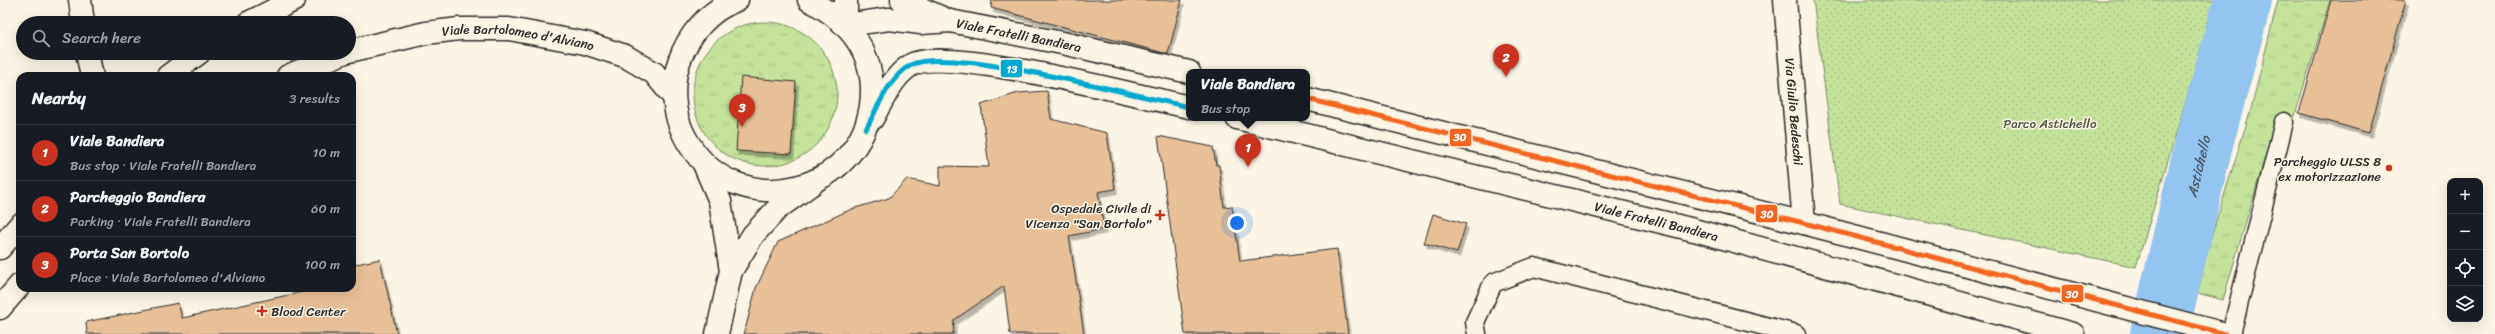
<!DOCTYPE html>
<html lang="en">
<head>
<meta charset="utf-8">
<style>
	body { margin:0; font-family:Sriracha,sans-serif; background:#20242c; color:#f1f3f6 }
	.controls { position:absolute; right:12px; bottom:12px; display:grid; overflow:hidden; border-radius:8px; box-shadow:0 4px 16px #0002 }
	.controls button { width:36px; height:36px; display:grid; place-items:center; padding:0; border:0; border-bottom:1px solid #363941; background:#171b24; color:#f1f3f6; font:20px sans-serif }
	.you { position:absolute; left:1237px; top:223px; width:14px; height:14px; margin:-10px; border:3px solid #fff; border-radius:50%; background:#1a73e8; box-shadow:0 0 0 6px #1a73e833 }
	.badge { display:grid; place-items:center; width:26px; height:26px; border-radius:50%; background:#c8321e; color:#fff; font-size:13px; font-weight:700 }
	.pin { position:absolute; translate:-50% -33px; filter:drop-shadow(0 1px 2px #0008) }
	.pin::after { content:''; position:absolute; top:21px; width:14px; height:12px; background:inherit; clip-path:polygon(0 0,100% 0,50% 100%) }
	.popup { position:absolute; left:1186px; top:69px; width:124px; height:52px; box-sizing:border-box; display:grid; place-content:center; border-radius:8px; background:#171b24; filter:drop-shadow(0 1px 3px #0005); font-size:13px; white-space:nowrap; color:#9ea1a6 }
	.popup b { font-size:15px; color:#f1f3f6 }
	.popup::after { content:''; position:absolute; left:50%; top:100%; margin-left:-8px; border:8px solid transparent; border-top-color:#171b24 }
	.list { margin:0; padding:0; list-style:none }
	h2 { display:flex; justify-content:space-between; align-items:center; height:52px; margin:0; padding:0 16px; font-size:17px }
	h2 small { font-size:13px; font-weight:400; color:#9ea1a6 }
	.list li { display:grid; grid-template-columns:26px 1fr auto; gap:12px; align-items:center; box-sizing:border-box; height:56px; padding:0 16px; border-top:1px solid #363941 }
	.list b { display:block; font-size:15px; white-space:nowrap }
	.list p { margin:0; font-size:13px; white-space:nowrap; color:#9ea1a6 }
	.list em { font-size:13px; font-style:normal; color:#9ea1a6 }
	.icon { flex:none; width:22px; height:22px; fill:none; stroke:currentColor; stroke-width:2; stroke-linecap:round; stroke-linejoin:round }
	.map { position:relative; flex:none; width:2495px; height:334px; overflow:hidden }
	.search { position:absolute; background:#171b24; box-shadow:0 4px 16px #0002; left:16px; top:16px; width:340px; height:44px; display:flex; align-items:center; gap:10px; box-sizing:border-box; padding:0 14px; border-radius:22px; color:#9ea1a6; font-size:15px }
	.panel { position:absolute; background:#171b24; box-shadow:0 4px 16px #0002; left:16px; top:72px; width:340px; height:220px; border-radius:12px }
	.map>svg:first-child { display:block }
</style>
</head>
<body>
<div class="map">
<svg width="2495" height="334" viewBox="0 0 2495 334">
	<defs>
		<pattern id="grass-tufts" width="24" height="20" patternUnits="userSpaceOnUse"><rect width="24" height="20" fill="#c5e39b"/><path d="M3 7l-1-3M5 7V3M7 7l1-3M15 17l-1-3M17 17v-4M19 17l1-3" fill="none" stroke="#a9c386"/></pattern>
		<pattern id="park-dots" width="8" height="8" patternUnits="userSpaceOnUse"><rect width="8" height="8" fill="#c5e39b"/><path d="M2 2h.1M6 6h.1" fill="none" stroke="#a9c386" stroke-width="1.8" stroke-linecap="round"/></pattern>
		<filter id="shadow"><feDropShadow dx="2.5" dy="4.5" stdDeviation="0" flood-color="#0004"/></filter>
	</defs>
	<rect width="100%" height="100%" fill="#fcf5e5"/>
	<filter id="ink" filterUnits="userSpaceOnUse"><feTurbulence type="fractalNoise" baseFrequency=".025" numOctaves="2"/><feDisplacementMap in="SourceGraphic" scale="8" xChannelSelector="R" yChannelSelector="G"/><feConvolveMatrix kernelMatrix="1 2 1 2 8 2 1 2 1" color-interpolation-filters="sRGB"/></filter>
	<g filter="url(#ink)">
		<g fill="url(#grass-tufts)" stroke="#788763">
			<path d="M 2278,0 L 2330,0 L 2293,122 L 2277,117 L 2223,300 L 2194,292 L 2251,109 Z"/>
			<circle cx="765" cy="94" r="72"/>
		</g>
		<path fill="url(#park-dots)" stroke="#788763" d="M 1813,0 L 2216,0 L 2136,267 L 1840,204 Z"/>
		<g fill="none" stroke-linecap="round" stroke-linejoin="round">
			<path stroke="#94c4f0" stroke-width="58" id="s1" d="M 2159,334 L 2205,139 L 2243,0"/>
		</g>
		<g fill="#e8c098" stroke="#2b2b2b" filter="url(#shadow)">
			<path d="M 992,0 L 1182,0 L 1168,54 L 991,8 Z"/>
			<path d="M 2331,0 L 2406,0 L 2369,133 L 2299,113 Z"/>
			<path d="M 741,77 L 796,82 L 791,154 L 736,151 Z"/>
			<path d="M 1047,91 L 1051,119 L 1107,133 L 1115,189 L 1098,192 L 1104,229 L 1069,236 L 1084,334 L 1010,334 L 1004,286 L 954,320 L 953,334 L 744,334 L 756,288 L 778,242 L 852,209 L 889,198 L 907,179 L 940,186 L 940,166 L 989,167 L 981,105 L 1018,93 Z"/>
			<path d="M 1158,136 L 1213,147 L 1216,165 L 1219,165 L 1224,207 L 1232,206 L 1240,261 L 1337,249 L 1348,334 L 1185,334 Z"/>
			<path d="M 1433,214 L 1466,224 L 1457,253 L 1424,243 Z"/>
			<path d="M 380,259 L 397,334 L 87,334 L 86,322 L 178,303 L 182,318 L 321,288 L 352,288 L 352,265 Z"/>
		</g>
		<g fill="none" stroke-linecap="round" stroke-linejoin="round">
			<g stroke="#2b2b2b" stroke-width="21">
				<g id="service">
					<path d="M 1477,334 L 1475,322 L 1493,283 L 1534,267 L 1796,334"/>
					<path d="M 2231,334 L 2284,122"/>
				</g>
			</g>
			<g stroke="#2b2b2b" stroke-width="25">
				<g id="minor">
					<path d="M 80,0 L 83,23"/>
					<path id="s2" d="M 1785,0 L 1804,223"/>
					<path d="M 87,53 L 92,76"/>
					<path d="M 704,164 L 720,201 L 731,271"/>
					<path d="M 717,334 L 731,271 L 753,235 L 778,208 L 813,183"/>
				</g>
			</g>
			<g stroke="#2b2b2b" stroke-width="25">
				<g id="secondary">
					<path d="M 737,0 C 709,10 688,35 679,62 C 671,86 673,113 684,135 C 732,230 873,194 872,89 C 871,47 844,18 809,0"/>
					<path d="M 846,0 L 846,25"/>
					<path d="M 902,0 L 949,21"/>
					<path d="M 248,23 L 294,0"/>
					<path id="s3" d="M 846,25 L 889,19 L 921,23 L 950,21 L 1067,44 L 1189,72"/>
					<path id="s4" d="M 349,51 L 426,33 L 459,29 L 509,29 L 585,43 L 625,56 L 654,73 L 673,96"/>
					<path d="M 168,76 L 199,53"/>
					<path d="M 288,76 L 343,53"/>
					<path d="M 1307,99 L 1804,223 L 2225,334"/>
					<path id="s5" d="M 1237,118 L 1694,230 L 2073,334"/>
					<path d="M 872,119 C 883,100 892,77 911,65 C 944,45 1143,97 1189,107"/>
					<path d="M 0,248 L 20,225"/>
					<path d="M 0,308 L 20,285"/>
				</g>
			</g>
			<use href="#service" stroke="#fcf5e5" stroke-width="18"/>
			<use href="#minor" stroke="#fcf5e5" stroke-width="22"/>
			<use href="#secondary" stroke="#fcf5e5" stroke-width="22"/>
			<g stroke="#fcf5e5" stroke-width="8">
				<path id="bus-1" d="M 1307,99 L 1804,223 L 2225,334"/>
			</g>
			<g stroke="#fcf5e5" stroke-width="8">
				<path id="bus-2" d="M 866,129 C 878,107 889,77 911,65 C 946,45 1141,97 1189,107"/>
			</g>
			<use href="#bus-1" stroke="#f26522" stroke-width="5"/>
			<use href="#bus-2" stroke="#00a9ce" stroke-width="5"/>
		</g>
	</g>
	<g fill="#c8321e" stroke="#fcf5e5" stroke-width="1.5">
		<circle cx="2389" cy="168" r="4"/>
		<path d="M1158 209h4v4h4v4h-4v4h-4v-4h-4v-4h4z"/>
		<path d="M260 305h4v4h4v4h-4v4h-4v-4h-4v-4h4z"/>
	</g>
	<g text-anchor="middle" dominant-baseline="central" stroke-width="3" stroke-linejoin="round" paint-order="stroke">
		<g font-size="13" fill="#2b2b2b" stroke="#fcf5e5">
			<text stroke="none"><textPath href="#s3" startOffset="175">Viale Fratelli Bandiera</textPath></text>
			<text stroke="none"><textPath href="#s4" startOffset="172">Viale Bartolomeo d'Alviano</textPath></text>
			<text stroke="none"><textPath href="#s2" startOffset="112">Via Giulio Bedeschi</textPath></text>
			<text stroke="none"><textPath href="#s5" startOffset="432">Viale Fratelli Bandiera</textPath></text>
		</g>
		<g font-size="13" fill="#525947" stroke="#fcf5e5">
			<text x="2050" y="123">Parco Astichello</text>
		</g>
		<g font-size="13" fill="#2b2b2b" stroke="#fcf5e5" text-anchor="end">
			<text x="2381" y="161">Parcheggio ULSS 8<tspan x="2381" dy="15">ex motorizzazione</tspan></text>
			<text x="1151" y="208">Ospedale Civile di<tspan x="1151" dy="15">Vicenza "San Bortolo"</tspan></text>
			<text x="271" y="311" text-anchor="start">Blood Center</text>
		</g>
		<g font-size="14" font-style="italic" fill="#4a5966" stroke="#fcf5e5">
			<text stroke="none"><textPath href="#s1" startOffset="172">Astichello</textPath></text>
		</g>
	</g>
	<g stroke="#fcf5e5" stroke-width="1.5">
		<rect x="1000" y="59" width="23" height="19" rx="4" fill="#00a9ce"/>
		<rect x="1449" y="128" width="23" height="19" rx="4" fill="#f26522"/>
		<rect x="1755" y="204" width="23" height="19" rx="4" fill="#f26522"/>
		<rect x="2061" y="284" width="23" height="19" rx="4" fill="#f26522"/>
	</g>
	<g font-size="11" text-anchor="middle" font-weight="bold" fill="#fff">
		<text x="1012" y="73">13</text>
		<text x="1460" y="141">30</text>
		<text x="1767" y="218">30</text>
		<text x="2072" y="298">30</text>
	</g>
</svg>
<div class="controls">
<button>+</button>
<button>−</button>
<button><svg class="icon" aria-label="locate" viewBox="0 0 24 24"><circle cx="12" cy="12" r="6"/><path d="M12 2v4M12 18v4M2 12h4M18 12h4"/></svg></button>
<button><svg class="icon" aria-label="layers" viewBox="0 0 24 24"><path d="M12 4l9 5-9 5-9-5zM3 14l9 5 9-5"/></svg></button>
</div>
<div class="you"></div>
<div class="pin badge" style="left:1248px;top:167px">1</div>
<div class="popup"><b>Viale Bandiera</b>Bus stop</div>
<div class="pin badge" style="left:1506px;top:77px">2</div>
<div class="pin badge" style="left:742px;top:127px">3</div>
<div class="search"><svg class="icon" aria-label="search" viewBox="0 0 24 24"><circle cx="10" cy="10" r="6"/><path d="M15 15l6 6"/></svg>Search here</div>
<section class="panel">
<h2>Nearby<small>3 results</small></h2>
<ul class="list">
<li><span class="badge">1</span><div><b>Viale Bandiera</b><p>Bus stop · Viale Fratelli Bandiera</p></div><em>10 m</em></li>
<li><span class="badge">2</span><div><b>Parcheggio Bandiera</b><p>Parking · Viale Fratelli Bandiera</p></div><em>60 m</em></li>
<li><span class="badge">3</span><div><b>Porta San Bortolo</b><p>Place · Viale Bartolomeo d'Alviano</p></div><em>100 m</em></li>
</ul>
</section>
</div>
</body>
</html>
